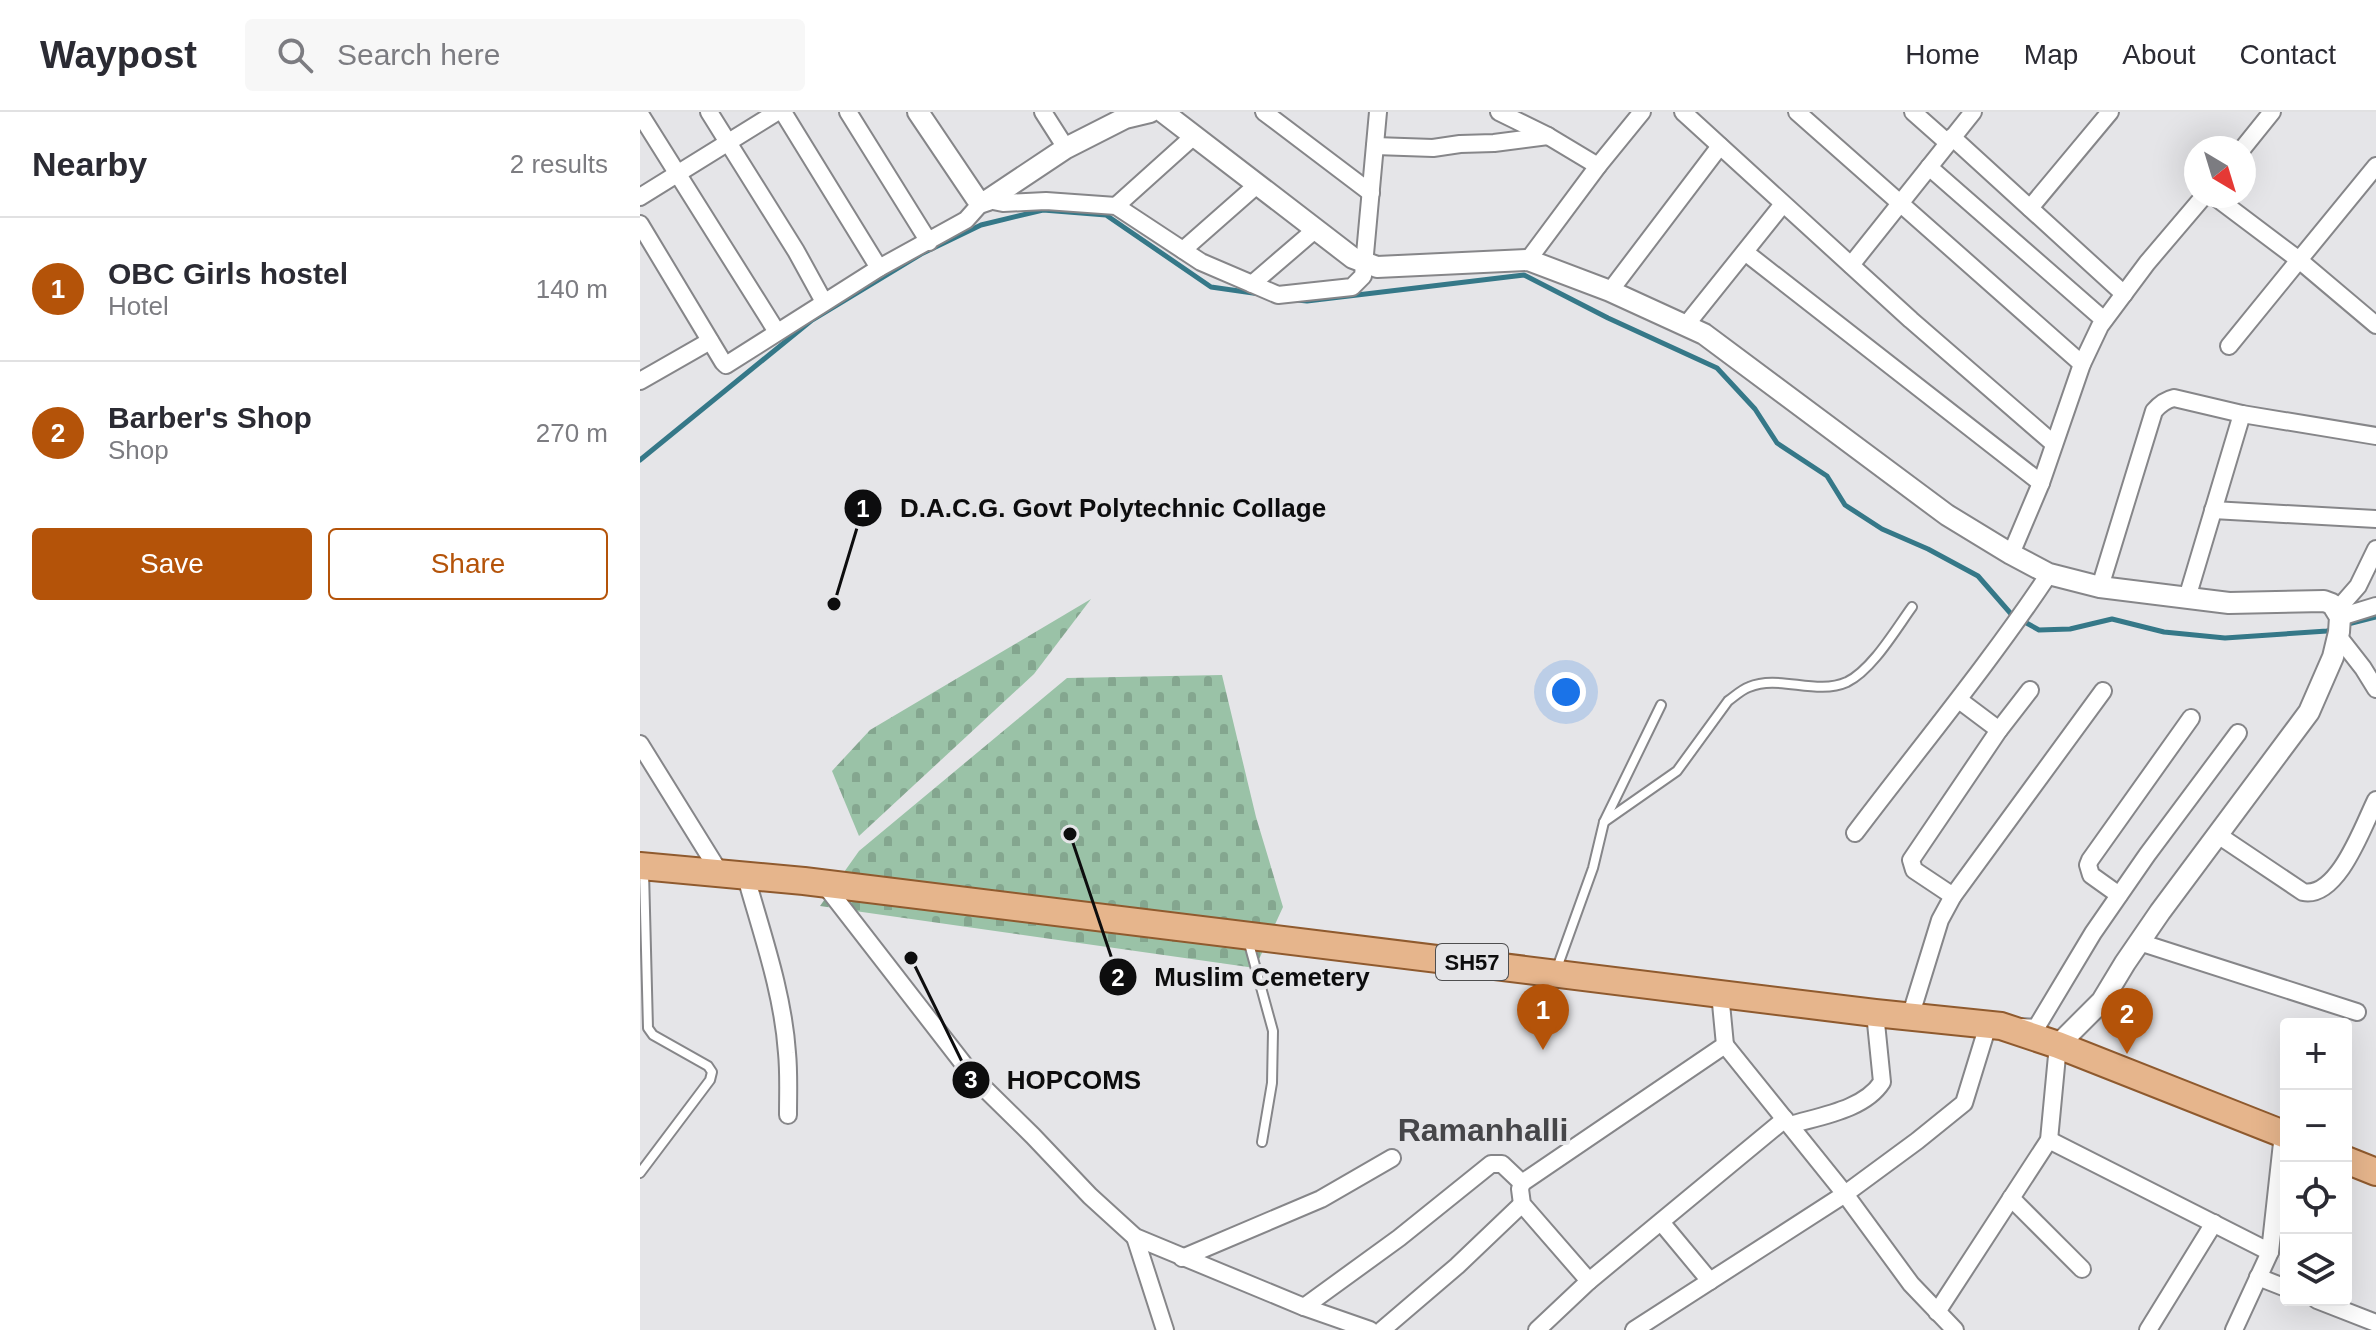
<!DOCTYPE html>
<html lang="en">
<head>
<meta charset="utf-8">
<style>
	body { margin:0; font-family:Arial,sans-serif; background:#f7f7f7; color:#2b2b33 }
	.controls { position:absolute; right:24px; bottom:24px; display:grid; overflow:hidden; border-radius:8px; box-shadow:0 8px 32px #0002 }
	.controls button { width:72px; height:72px; display:grid; place-items:center; padding:0; border:0; border-bottom:2px solid #e1e1e2; background:#fff; color:#2b2b33; font:40px sans-serif }
	.compass { position:absolute; left:1544px; top:24px; width:72px; height:72px; border-radius:50%; background:#fff; box-shadow:0 8px 32px #0002; rotate:142deg }
	.you { position:absolute; left:926px; top:580px; width:28px; height:28px; margin:-20px; border:6px solid #fff; border-radius:50%; background:#1a73e8; box-shadow:0 0 0 12px #1a73e833 }
	.badge { display:grid; place-items:center; width:52px; height:52px; border-radius:50%; background:#b45309; color:#fff; font-size:26px; font-weight:700 }
	.pin { position:absolute; translate:-50% -66px; filter:drop-shadow(0 2px 4px #0008) }
	.pin::after { content:''; position:absolute; top:42px; width:28px; height:24px; background:inherit; clip-path:polygon(0 0,100% 0,50% 100%) }
	.list { margin:0; padding:0; list-style:none }
	h2 { display:flex; justify-content:space-between; align-items:center; height:104px; margin:0; padding:0 32px; font-size:34px }
	h2 small { font-size:26px; font-weight:400; color:#7c7c81 }
	.list li { display:grid; grid-template-columns:52px 1fr auto; gap:24px; align-items:center; box-sizing:border-box; height:144px; padding:0 32px; border-top:2px solid #e1e1e2 }
	.list b { display:block; font-size:30px; white-space:nowrap }
	.list p { margin:0; font-size:26px; white-space:nowrap; color:#7c7c81 }
	.list em { font-size:26px; font-style:normal; color:#7c7c81 }
	.actions { display:flex; gap:16px; padding:24px 32px }
	.actions a { flex:1; padding:18px 0; border:2px solid #b45309; border-radius:8px; text-align:center; font-size:28px; color:#b45309 }
	.actions .main { background:#b45309; color:#fff }
	.icon { flex:none; width:44px; height:44px; fill:none; stroke:currentColor; stroke-width:2; stroke-linecap:round; stroke-linejoin:round }
	.map { position:relative; flex:none; width:1736px; height:1218px; overflow:hidden }
	header { display:flex; align-items:center; gap:48px; box-sizing:border-box; height:112px; padding:0 40px; background:#fff; border-bottom:2px solid #e1e1e2 }
	header strong { font-size:38px }
	nav { display:flex; gap:44px; margin-inline-start:auto; font-size:28px }
	.search { width:560px; height:72px; background:#f7f7f7; display:flex; align-items:center; gap:20px; box-sizing:border-box; padding:0 28px; border-radius:8px; color:#7c7c81; font-size:30px }
	main { display:flex }
	aside { flex:1; background:#fff }
	.map>svg:first-child { display:block }
</style>
</head>
<body>
<header>
<strong>Waypost</strong>
<div class="search"><svg class="icon" aria-label="search" viewBox="0 0 24 24"><circle cx="10" cy="10" r="6"/><path d="M15 15l6 6"/></svg>Search here</div>
<nav><a>Home</a><a>Map</a><a>About</a><a>Contact</a></nav>
</header>
<main>
<aside>
<h2>Nearby<small>2 results</small></h2>
<ul class="list">
<li><span class="badge">1</span><div><b>OBC Girls hostel</b><p>Hotel</p></div><em>140 m</em></li>
<li><span class="badge">2</span><div><b>Barber's Shop</b><p>Shop</p></div><em>270 m</em></li>
</ul>
<div class="actions"><a class="main">Save</a><a>Share</a></div>
</aside>
<div class="map">
<svg width="1736" height="1218" viewBox="0 0 1736 1218">
	<defs>
		<pattern id="cemetery-stones" width="16" height="16" patternUnits="userSpaceOnUse" patternTransform="scale(2)"><rect width="16" height="16" fill="#9ac2a7"/><path d="M2 7V4a2 2 0 0 1 4 0v3zM10 15v-3a2 2 0 0 1 4 0v3z" fill="#84a68f"/></pattern>
	</defs>
	<rect width="100%" height="100%" fill="#e5e5e8"/>
	<g fill="url(#cemetery-stones)">
		<path d="M 451,487 L 394,562 L 219,724 L 192,659 L 230,618 Z"/>
		<path d="M 582,563 L 616,705 L 643,795 L 615,856 L 180,794 L 219,739 L 427,566 Z"/>
	</g>
	<g fill="none" stroke-linecap="round" stroke-linejoin="round">
		<g stroke="#357888" stroke-width="5">
			<path d="M 657,188 L 667,189 L 884,163 L 968,206 L 1077,256 L 1115,297 L 1137,331 L 1187,364 L 1205,393 L 1242,417 L 1288,437 L 1338,464 L 1372,503 L 1399,518 L 1430,517 L 1472,507 L 1524,520 L 1585,526 L 1687,519 L 1695,517"/>
			<path d="M 0,348 L 172,208 L 281,142 L 341,113 L 403,98 L 466,103 L 571,175 L 620,182"/>
			<path d="M 1704,513 L 1736,505"/>
		</g>
		<g stroke="#868689" stroke-width="12">
			<g id="service">
				<path d="M 964,710 L 1037,659 L 1088,589 C 1095,584 1101,578 1109,575 C 1139,562 1176,584 1207,570 C 1232,558 1256,517 1272,495"/>
				<path d="M 608,828 L 633,919 L 632,971 L 622,1030"/>
				<path d="M 917,856 L 953,756 L 964,710 L 1021,593"/>
				<path d="M 0,1061 L 70,968 L 72,960 L 68,954 L 13,923 L 8,916 L 4,760"/>
			</g>
		</g>
		<g stroke="#868689" stroke-width="20">
			<g id="minor">
				<path d="M 69,0 L 156,139 L 184,190"/>
				<path d="M 143,0 L 239,156"/>
				<path d="M 208,0 L 289,130"/>
				<path d="M 403,0 L 426,36"/>
				<path d="M 624,0 L 731,81"/>
				<path d="M 859,0 L 908,24 L 958,54"/>
				<path d="M 1043,0 L 1271,208 L 1414,332"/>
				<path d="M 1157,0 L 1442,252"/>
				<path d="M 1273,0 L 1308,31"/>
				<path d="M 0,2 L 137,220"/>
				<path d="M 1312,25 L 1484,182"/>
				<path d="M 735,34 L 793,36 L 820,32 L 854,31 L 908,24"/>
				<path d="M 1603,36 L 1632,0"/>
				<path d="M 1289,55 L 1464,208"/>
				<path d="M 1574,84 L 1659,148 L 1736,54"/>
				<path d="M 0,85 L 137,0"/>
				<path d="M 348,88 L 363,91 L 406,89 L 476,94 L 561,150 L 638,183 L 712,175 L 723,164 L 738,0"/>
				<path d="M 476,94 L 555,23"/>
				<path d="M 1390,96 L 1470,0"/>
				<path d="M 0,112 L 83,250 L 86,253 L 239,156 L 326,108 L 342,90"/>
				<path d="M 543,138 L 618,72"/>
				<path d="M 1105,140 L 1401,371"/>
				<path d="M 888,148 L 958,54 L 1002,0"/>
				<path d="M 1211,153 L 1333,0"/>
				<path d="M 612,172 L 676,117"/>
				<path d="M 970,179 L 1080,34"/>
				<path d="M 1046,213 L 1143,92"/>
				<path d="M 1589,234 L 1659,148 L 1736,213"/>
				<path d="M 0,269 L 70,229"/>
				<path d="M 1573,398 L 1736,407"/>
				<path d="M 1371,442 L 1401,371 L 1442,252 L 1460,214 L 1507,151 L 1564,84"/>
				<path d="M 1460,475 L 1514,299 C 1520,292 1525,288 1534,286 L 1602,302 L 1736,324"/>
				<path d="M 1547,486 L 1602,302"/>
				<path d="M 1697,498 L 1718,474 L 1736,437"/>
				<path d="M 1700,505 L 1736,494"/>
				<path d="M 1698,524 L 1723,556 L 1736,577"/>
				<path d="M 1319,588 L 1359,618"/>
				<path d="M 0,632 L 80,761"/>
				<path d="M 1215,721 C 1280,635 1349,552 1409,462"/>
				<path d="M 1578,723 L 1663,780 C 1698,787 1723,714 1736,688"/>
				<path d="M 106,765 C 122,822 143,881 147,941 C 149,961 148,982 148,1003"/>
				<path d="M 184,772 L 336,968 L 393,1024 L 450,1084 L 495,1125 L 664,1195 L 759,1126 L 851,1052 L 862,1052 L 882,1071"/>
				<path d="M 1479,783 L 1451,763 L 1448,753 L 1450,748 L 1551,606"/>
				<path d="M 1313,784 L 1274,758 L 1271,748 L 1359,618 L 1390,578"/>
				<path d="M 1499,830 L 1717,900"/>
				<path d="M 1080,881 L 1085,933 L 882,1071 L 880,1077 L 882,1092 L 949,1169 L 1145,1007"/>
				<path d="M 1260,902 L 1271,902 L 1300,808 L 1313,784 L 1463,579"/>
				<path d="M 1380,915 L 1396,916 L 1453,821 L 1507,743 L 1598,621"/>
				<path d="M 1150,1013 C 1180,1004 1224,998 1242,970 L 1235,901"/>
				<path d="M 1409,1028 L 1630,1140 L 1643,1022"/>
				<path d="M 1371,1086 L 1442,1157"/>
				<path d="M 1021,1110 L 1070,1169"/>
				<path d="M 495,1125 L 525,1218"/>
				<path d="M 542,1146 L 681,1087 L 752,1046"/>
				<path d="M 1618,1165 L 1646,1176"/>
				<path d="M 1677,1188 L 1736,1211"/>
				<path d="M 664,1195 L 730,1218"/>
				<path d="M 1297,1200 L 1409,1028 L 1418,933"/>
				<path d="M 742,1218 L 817,1154 L 882,1092"/>
				<path d="M 897,1218 L 949,1169"/>
				<path d="M 994,1218 L 1205,1082 L 1085,933"/>
				<path d="M 1315,1218 L 1271,1172 L 1205,1082 L 1277,1029 L 1324,991 L 1348,913"/>
				<path d="M 1508,1218 L 1574,1111"/>
				<path d="M 1594,1218 L 1630,1140"/>
			</g>
		</g>
		<g stroke="#868689" stroke-width="24">
			<g id="tertiary">
				<path d="M 278,0 L 336,86 L 342,90 L 348,88 L 426,36 L 485,6 L 510,0"/>
				<path d="M 523,0 L 713,146 L 737,155 L 888,148 L 970,179 L 1064,222 L 1307,403 L 1371,442 L 1409,462 L 1460,475 L 1589,491 L 1684,489 L 1692,492 L 1700,505 L 1699,520 L 1693,545 L 1669,600 L 1520,800 L 1485,851 L 1462,889 L 1418,933"/>
			</g>
		</g>
		<g stroke="#8f5a2e" stroke-width="30">
			<g id="primary">
				<path d="M 0,754 L 164,769 L 1235,901 L 1361,914 L 1418,933 L 1646,1023"/>
				<path d="M 1706,1048 L 1736,1060"/>
			</g>
		</g>
		<use href="#service" stroke="#fff" stroke-width="8"/>
		<use href="#minor" stroke="#fff" stroke-width="16"/>
		<use href="#tertiary" stroke="#fff" stroke-width="20"/>
		<use href="#primary" stroke="#e6b58c" stroke-width="26"/>
	</g>
	<g text-anchor="middle" dominant-baseline="central" stroke-width="8" stroke-linejoin="round" paint-order="stroke">
		<rect fill="#e5e5e8" stroke="#4e4e4f" stroke-width="2" x="796" y="832" width="72" height="36" rx="6"/>
		<g font-size="22" font-weight="bold" fill="#0d0d0e">
			<text x="832" y="850">SH57</text>
		</g>
		<g font-size="32" font-weight="bold" fill="#464649" stroke="#e5e5e8">
			<text x="843" y="1018">Ramanhalli</text>
		</g>
	</g>
	<path fill="none" stroke="#0d0d0e" stroke-width="3" d="M194 492L223 396M430 722L478 865M271 846L331 968"/>
	<g fill="#0d0d0e" stroke="#e5e5e8" stroke-width="3">
		<circle cx="194" cy="492" r="8"/>
		<circle cx="430" cy="722" r="8"/>
		<circle cx="271" cy="846" r="8"/>
		<circle cx="223" cy="396" r="20"/>
		<circle cx="478" cy="865" r="20"/>
		<circle cx="331" cy="968" r="20"/>
	</g>
	<g font-size="24" text-anchor="middle" font-weight="bold" fill="#fff">
		<text x="223" y="405">1</text>
		<text x="478" y="874">2</text>
		<text x="331" y="976">3</text>
	</g>
	<g font-size="26" text-anchor="middle" font-weight="bold" fill="#0d0d0e" stroke="#e5e5e8" stroke-width="8" stroke-linejoin="round" paint-order="stroke">
		<text x="473" y="405">D.A.C.G. Govt Polytechnic Collage</text>
		<text x="622" y="874">Muslim Cemetery</text>
		<text x="434" y="977">HOPCOMS</text>
	</g>
</svg>
<div class="controls">
<button>+</button>
<button>−</button>
<button><svg class="icon" aria-label="locate" viewBox="0 0 24 24"><circle cx="12" cy="12" r="6"/><path d="M12 2v4M12 18v4M2 12h4M18 12h4"/></svg></button>
<button><svg class="icon" aria-label="layers" viewBox="0 0 24 24"><path d="M12 4l9 5-9 5-9-5zM3 14l9 5 9-5"/></svg></button>
</div>
<svg class="compass" viewBox="-18 -18 36 36"><path d="M0-13l5 13h-10z" fill="#e53935"/><path d="M0 13l5-13h-10z" fill="#7c7c81"/></svg>
<div class="you"></div>
<div class="pin badge" style="left:903px;top:938px">1</div>
<div class="pin badge" style="left:1487px;top:942px">2</div>
</div>
</main>
</body>
</html>
